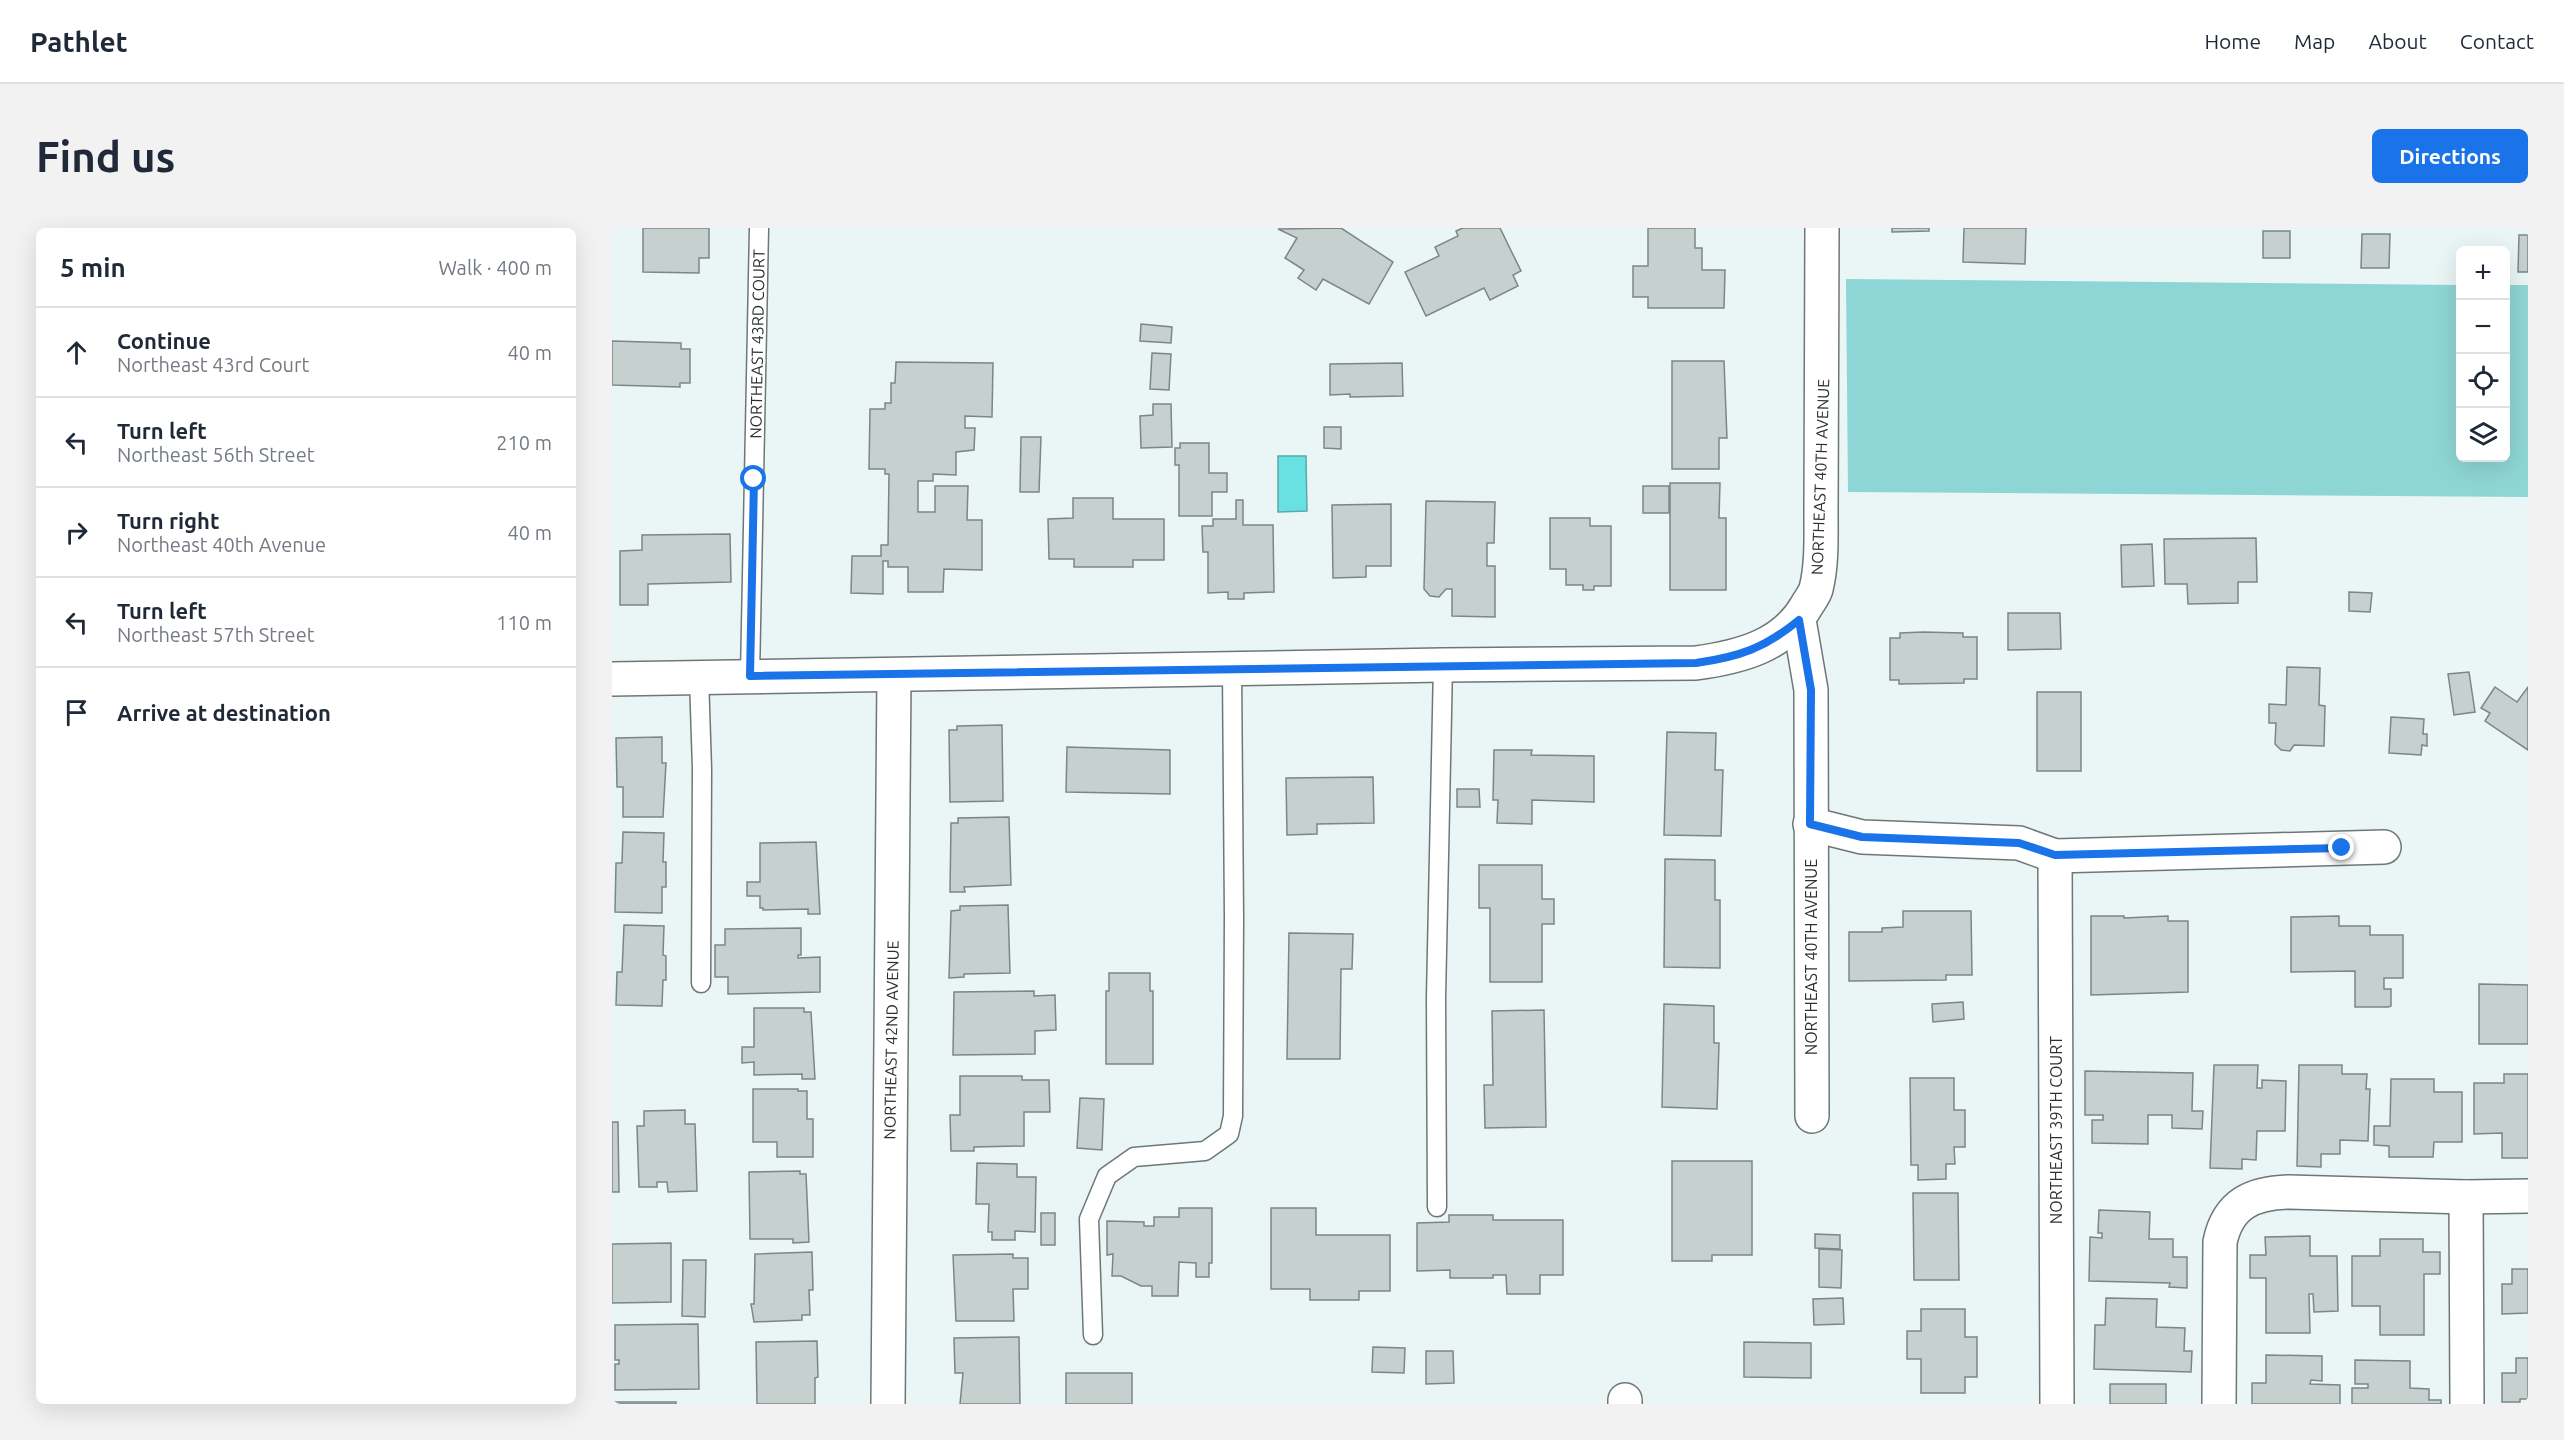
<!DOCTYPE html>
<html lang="en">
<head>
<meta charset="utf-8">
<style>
	body { margin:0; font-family:Ubuntu,sans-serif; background:#f2f2f3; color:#1f2937 }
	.controls { position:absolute; right:18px; top:18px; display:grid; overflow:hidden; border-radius:9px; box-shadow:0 6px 24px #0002 }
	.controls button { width:54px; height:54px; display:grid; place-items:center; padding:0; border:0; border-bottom:2px solid #e0e1e3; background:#fff; color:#1f2937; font:30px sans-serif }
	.stop { position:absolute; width:18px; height:18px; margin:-14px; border:4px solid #1a73e8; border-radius:50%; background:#fff }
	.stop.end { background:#1a73e8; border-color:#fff; box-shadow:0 2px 6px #0008 }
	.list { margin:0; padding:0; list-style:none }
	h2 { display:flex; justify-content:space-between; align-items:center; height:78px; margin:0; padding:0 24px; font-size:26px }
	h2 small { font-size:20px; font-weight:400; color:#747a83 }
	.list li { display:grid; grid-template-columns:39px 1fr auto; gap:18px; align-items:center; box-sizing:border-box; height:90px; padding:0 24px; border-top:2px solid #e0e1e3 }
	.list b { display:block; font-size:22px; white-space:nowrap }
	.list p { margin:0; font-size:20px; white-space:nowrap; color:#747a83 }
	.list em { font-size:20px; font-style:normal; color:#747a83 }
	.icon { flex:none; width:33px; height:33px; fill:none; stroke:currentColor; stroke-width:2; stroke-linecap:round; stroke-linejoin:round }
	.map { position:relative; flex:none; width:1916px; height:1176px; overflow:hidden; border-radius:9px }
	header { display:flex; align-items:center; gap:36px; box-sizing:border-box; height:84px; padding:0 30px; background:#fff; border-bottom:2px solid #e0e1e3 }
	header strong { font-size:28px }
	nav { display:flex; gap:33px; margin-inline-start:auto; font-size:21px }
	.intro { display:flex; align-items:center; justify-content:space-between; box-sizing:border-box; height:144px; padding:0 36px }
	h1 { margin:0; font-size:42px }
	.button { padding:15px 27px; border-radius:9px; background:#1a73e8; color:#fff; font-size:21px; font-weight:700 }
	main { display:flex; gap:36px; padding:0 36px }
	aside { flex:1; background:#fff; border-radius:9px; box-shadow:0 6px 24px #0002 }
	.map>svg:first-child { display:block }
</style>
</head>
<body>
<header>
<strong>Pathlet</strong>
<nav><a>Home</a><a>Map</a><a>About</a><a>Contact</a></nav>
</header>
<div class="intro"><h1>Find us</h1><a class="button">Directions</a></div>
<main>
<aside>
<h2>5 min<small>Walk · 400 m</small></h2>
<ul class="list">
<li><svg class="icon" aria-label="ahead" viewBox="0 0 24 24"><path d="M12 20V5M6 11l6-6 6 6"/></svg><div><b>Continue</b><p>Northeast 43rd Court</p></div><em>40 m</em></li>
<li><svg class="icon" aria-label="left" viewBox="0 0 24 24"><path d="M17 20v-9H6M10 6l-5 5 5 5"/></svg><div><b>Turn left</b><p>Northeast 56th Street</p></div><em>210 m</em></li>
<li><svg class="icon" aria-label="right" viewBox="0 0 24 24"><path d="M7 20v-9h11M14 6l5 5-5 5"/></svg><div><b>Turn right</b><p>Northeast 40th Avenue</p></div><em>40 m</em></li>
<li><svg class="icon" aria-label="left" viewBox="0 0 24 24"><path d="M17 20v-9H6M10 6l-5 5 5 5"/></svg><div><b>Turn left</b><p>Northeast 57th Street</p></div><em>110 m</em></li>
<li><svg class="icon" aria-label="arrive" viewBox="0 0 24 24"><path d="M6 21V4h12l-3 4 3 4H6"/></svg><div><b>Arrive at destination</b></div></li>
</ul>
</aside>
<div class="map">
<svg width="1916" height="1176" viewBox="0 0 1916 1176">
	<rect width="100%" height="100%" fill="#eaf5f5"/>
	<path fill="#8ed6d5" d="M 1234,51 L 1848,57 L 1848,230 L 1894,230 L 1894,57 L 1916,57 L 1916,269 L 1236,264 Z"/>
	<path fill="#69e0e1" stroke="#57abac" stroke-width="1.5" d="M 666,228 L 694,228 L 695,283 L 666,284 Z"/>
	<g fill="#c5d0cf" stroke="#7c8685" stroke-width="1.5">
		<path d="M 31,0 L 97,0 L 97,30 L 87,30 L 87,45 L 31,44 Z"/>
		<path d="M 729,0 L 781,34 L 757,76 L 711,51 L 704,62 L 686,50 L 692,42 L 673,30 L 685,10 L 666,1 Z"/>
		<path d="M 851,0 L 888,0 L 909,43 L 901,47 L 906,58 L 878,72 L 872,60 L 814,88 L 793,44 L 827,28 L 823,19 L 846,8 L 844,3 Z"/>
		<path d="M 1036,0 L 1083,0 L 1083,20 L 1090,20 L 1090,42 L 1113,42 L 1112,80 L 1036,80 L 1036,69 L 1021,69 L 1021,38 L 1036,38 Z"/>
		<path d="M 1280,0 L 1317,0 L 1317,3 L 1280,4 Z"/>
		<path d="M 1352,0 L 1414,0 L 1413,36 L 1351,34 Z"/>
		<rect x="1651" y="3" width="27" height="27"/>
		<path d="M 1750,6 L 1778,6 L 1777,40 L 1749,40 Z"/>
		<path d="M 1907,7 L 1916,7 L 1916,44 L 1906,44 Z"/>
		<path d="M 529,96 L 560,99 L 559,115 L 528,113 Z"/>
		<path d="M 0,113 L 69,115 L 69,121 L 78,121 L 78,155 L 68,155 L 68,159 L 0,157 Z"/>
		<path d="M 540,125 L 559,126 L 557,162 L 538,161 Z"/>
		<path d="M 1060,133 L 1112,133 L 1115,210 L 1107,210 L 1107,241 L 1060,241 Z"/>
		<path d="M 284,134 L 381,135 L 380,189 L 353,188 L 353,200 L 363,200 L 362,222 L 344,224 L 344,247 L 321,246 L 321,253 L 306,253 L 306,284 L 323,284 L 323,258 L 356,258 L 355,292 L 370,292 L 370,342 L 332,341 L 331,364 L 296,364 L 296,339 L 276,339 L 276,333 L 271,333 L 271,366 L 239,365 L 240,328 L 269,328 L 269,317 L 276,317 L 277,246 L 273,246 L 273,241 L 257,241 L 258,181 L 273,181 L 273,175 L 279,175 L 279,155 L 283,155 Z"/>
		<path d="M 790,135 L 791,168 L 738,169 L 738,166 L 718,167 L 718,136 Z"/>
		<path d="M 541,176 L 559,176 L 560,219 L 529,220 L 528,188 L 541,187 Z"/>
		<path d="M 712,199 L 729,199 L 729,221 L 712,220 Z"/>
		<path d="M 409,209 L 429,209 L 427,264 L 408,264 Z"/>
		<path d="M 568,215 L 597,215 L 597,245 L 615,245 L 615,264 L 600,264 L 600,288 L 567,288 L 567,237 L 563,237 L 563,220 L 568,220 Z"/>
		<path d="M 1058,255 L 1108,255 L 1107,290 L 1114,290 L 1114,362 L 1058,362 Z"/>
		<rect x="1031" y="258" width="26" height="27"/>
		<path d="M 461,270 L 501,270 L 501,291 L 552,291 L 552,332 L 521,332 L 521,339 L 462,339 L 462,331 L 437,331 L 436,291 L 461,290 Z"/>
		<path d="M 624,272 L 631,272 L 631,297 L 661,297 L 662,364 L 632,365 L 632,371 L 616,371 L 616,364 L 596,365 L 596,324 L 591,324 L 590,298 L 601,298 L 601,291 L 624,291 Z"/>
		<path d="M 814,273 L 883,274 L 882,315 L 875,315 L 875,338 L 883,338 L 883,389 L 840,388 L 840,361 L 834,361 L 827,369 L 818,368 L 812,361 Z"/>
		<path d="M 779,276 L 779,338 L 754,338 L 754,349 L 721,350 L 720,277 Z"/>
		<path d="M 938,290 L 978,290 L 978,298 L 999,298 L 999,358 L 982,358 L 982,362 L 971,362 L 971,357 L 954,357 L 954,341 L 938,341 Z"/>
		<path d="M 118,306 L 119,354 L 36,356 L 36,377 L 8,377 L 8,323 L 30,322 L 30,307 Z"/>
		<path d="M 1644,310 L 1645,354 L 1626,354 L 1626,375 L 1576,376 L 1575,356 L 1553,356 L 1552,311 Z"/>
		<path d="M 1540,316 L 1542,358 L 1510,359 L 1509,317 Z"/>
		<path d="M 1737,364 L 1760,365 L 1758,384 L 1737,383 Z"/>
		<path d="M 1396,385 L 1448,385 L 1449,421 L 1396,422 Z"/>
		<path d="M 1311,404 L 1351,405 L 1351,409 L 1365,409 L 1365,451 L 1352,451 L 1352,455 L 1287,456 L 1287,452 L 1278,452 L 1278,410 L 1288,410 L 1288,405 Z"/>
		<path d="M 1675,439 L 1708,440 L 1707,477 L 1713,478 L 1712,518 L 1682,517 L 1678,523 L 1669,522 L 1663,516 L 1664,495 L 1657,495 L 1657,476 L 1674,477 Z"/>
		<path d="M 1857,444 L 1863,484 L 1842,487 L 1836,446 Z"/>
		<path d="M 1883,459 L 1905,474 L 1916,459 L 1916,522 L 1873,493 L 1878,485 L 1869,480 Z"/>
		<rect x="1425" y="464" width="44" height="79"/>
		<path d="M 1779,489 L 1812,491 L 1811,506 L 1815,506 L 1815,518 L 1810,517 L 1809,527 L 1777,525 Z"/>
		<path d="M 390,497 L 391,573 L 338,574 L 337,502 L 345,502 L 345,498 Z"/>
		<path d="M 1055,504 L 1104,505 L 1103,542 L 1111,542 L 1109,608 L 1052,607 Z"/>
		<path d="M 50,509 L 50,535 L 54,535 L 51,589 L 11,589 L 11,559 L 5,559 L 4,510 Z"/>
		<path d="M 455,519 L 558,522 L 558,566 L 454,564 Z"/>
		<path d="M 882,522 L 920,522 L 919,527 L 982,528 L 982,574 L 920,572 L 920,596 L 885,595 L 886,572 L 881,572 Z"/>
		<path d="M 761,549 L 762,595 L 705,596 L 705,606 L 675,607 L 674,550 Z"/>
		<path d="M 845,561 L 867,561 L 868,579 L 845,579 Z"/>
		<path d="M 397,589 L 399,657 L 352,659 L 353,664 L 338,664 L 339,595 L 346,595 L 346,590 Z"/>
		<path d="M 11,604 L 52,605 L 51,634 L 54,634 L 54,659 L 50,659 L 50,685 L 3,684 L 4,635 L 10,635 Z"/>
		<path d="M 204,614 L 208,686 L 196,686 L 196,681 L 151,682 L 151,680 L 148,680 L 148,668 L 135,668 L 135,654 L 148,654 L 148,615 Z"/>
		<path d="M 1053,631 L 1103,632 L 1103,672 L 1108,672 L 1108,740 L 1052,739 Z"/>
		<path d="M 867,637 L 930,637 L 930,671 L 942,671 L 942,696 L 930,696 L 930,754 L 878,754 L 878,680 L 867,680 Z"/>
		<path d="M 396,677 L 398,745 L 352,746 L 352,749 L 337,750 L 339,683 L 348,682 L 348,678 Z"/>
		<path d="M 1291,683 L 1359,683 L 1360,747 L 1334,747 L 1334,752 L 1237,753 L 1237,704 L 1270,704 L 1270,700 L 1291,699 Z"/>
		<path d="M 1479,688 L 1512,688 L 1512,690 L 1556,688 L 1556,693 L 1576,693 L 1576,764 L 1479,767 Z"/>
		<path d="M 1727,688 L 1727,698 L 1758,698 L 1758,707 L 1791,707 L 1791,750 L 1772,750 L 1772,761 L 1779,761 L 1779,778 L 1776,779 L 1743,779 L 1743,743 L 1679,744 L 1679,689 Z"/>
		<path d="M 12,697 L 52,698 L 51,727 L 54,728 L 54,752 L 51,752 L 50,778 L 4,777 L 5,744 L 10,744 Z"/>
		<path d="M 189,700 L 189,727 L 186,727 L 186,730 L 208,729 L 208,764 L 116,766 L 116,749 L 103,749 L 103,717 L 113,717 L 113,701 Z"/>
		<path d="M 677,705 L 741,706 L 740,741 L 729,741 L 728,831 L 675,831 Z"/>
		<path d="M 497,745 L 538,745 L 538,763 L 541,763 L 541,836 L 494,836 L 494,763 L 497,763 Z"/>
		<path d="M 1867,756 L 1916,757 L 1916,816 L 1867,816 Z"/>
		<path d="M 422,763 L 422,768 L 443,767 L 444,802 L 423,803 L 423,826 L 341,827 L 342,764 Z"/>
		<path d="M 1351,774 L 1352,791 L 1321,794 L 1320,776 Z"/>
		<path d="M 1052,776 L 1102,778 L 1102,815 L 1107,815 L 1105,881 L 1050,879 Z"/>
		<path d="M 142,780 L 192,780 L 192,784 L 199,784 L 203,851 L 190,851 L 190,846 L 142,847 L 142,834 L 130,835 L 130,819 L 142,819 Z"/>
		<path d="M 932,782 L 934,899 L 873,900 L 872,857 L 881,857 L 880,783 Z"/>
		<path d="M 1602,837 L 1646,837 L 1645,860 L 1650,860 L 1650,852 L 1674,853 L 1673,903 L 1645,903 L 1644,932 L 1630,931 L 1630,941 L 1598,940 Z"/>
		<path d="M 1687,837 L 1730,837 L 1730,846 L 1755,846 L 1754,861 L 1758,861 L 1756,913 L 1728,912 L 1728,926 L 1709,926 L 1709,939 L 1685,938 Z"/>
		<path d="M 1473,843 L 1581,845 L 1580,883 L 1591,883 L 1590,901 L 1560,900 L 1560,887 L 1536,887 L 1536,916 L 1480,915 L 1480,892 L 1491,892 L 1491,887 L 1473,887 Z"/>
		<path d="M 1892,846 L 1916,846 L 1916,930 L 1890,930 L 1890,905 L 1862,906 L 1862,855 L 1892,855 Z"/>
		<path d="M 348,848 L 410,848 L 410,852 L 437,852 L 438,884 L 412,884 L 412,918 L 362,919 L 362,923 L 339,923 L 338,887 L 348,887 Z"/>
		<path d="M 1298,850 L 1342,850 L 1342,882 L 1353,882 L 1353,919 L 1342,919 L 1343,936 L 1334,936 L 1334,951 L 1306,952 L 1306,937 L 1299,937 Z"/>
		<path d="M 1779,851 L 1822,851 L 1822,864 L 1850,864 L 1850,914 L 1822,914 L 1821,929 L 1777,929 L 1777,918 L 1762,917 L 1762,898 L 1778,898 Z"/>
		<path d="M 141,861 L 186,861 L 186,863 L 195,863 L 195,891 L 201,891 L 201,929 L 165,929 L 165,914 L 141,914 Z"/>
		<path d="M 468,870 L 492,871 L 490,922 L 465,920 Z"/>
		<path d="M 73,882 L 73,896 L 83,896 L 85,963 L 56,964 L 55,954 L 45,954 L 45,959 L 27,959 L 25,898 L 32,898 L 32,883 Z"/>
		<path d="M 0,894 L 6,894 L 7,964 L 0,964 Z"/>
		<path d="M 1060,933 L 1140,933 L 1140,1027 L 1100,1027 L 1100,1033 L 1060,1033 Z"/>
		<path d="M 365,935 L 405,936 L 405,949 L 424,949 L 423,1004 L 403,1003 L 403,1012 L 380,1012 L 380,1004 L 376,1004 L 377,976 L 364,976 Z"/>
		<path d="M 188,943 L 188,946 L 194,946 L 197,1014 L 181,1015 L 181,1011 L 138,1011 L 137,944 Z"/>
		<path d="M 1301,965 L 1346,965 L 1347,1052 L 1302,1052 Z"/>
		<path d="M 567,980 L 600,980 L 600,1035 L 597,1035 L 597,1049 L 584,1049 L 584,1035 L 567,1034 L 566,1068 L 540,1068 L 540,1058 L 529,1058 L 509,1048 L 500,1048 L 501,1026 L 495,1027 L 495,993 L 532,994 L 532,998 L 542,998 L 542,989 L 567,989 Z"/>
		<path d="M 659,980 L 704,980 L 704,1007 L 778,1007 L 778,1063 L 747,1063 L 747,1072 L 698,1072 L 698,1061 L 659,1061 Z"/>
		<path d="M 1487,982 L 1538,984 L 1537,1011 L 1561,1011 L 1561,1029 L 1575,1029 L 1575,1060 L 1557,1059 L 1558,1055 L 1477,1053 L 1478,1009 L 1490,1010 L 1490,1005 L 1486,1005 Z"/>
		<rect x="429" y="985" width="14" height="32"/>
		<path d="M 837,987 L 881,987 L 881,992 L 951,992 L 951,1047 L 928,1047 L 928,1066 L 895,1066 L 894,1047 L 881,1047 L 881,1050 L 838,1050 L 838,1042 L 805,1043 L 805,995 L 837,994 Z"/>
		<path d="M 1203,1006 L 1228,1007 L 1228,1021 L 1203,1020 Z"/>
		<path d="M 1698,1008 L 1698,1028 L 1725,1028 L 1726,1083 L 1702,1084 L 1701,1066 L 1697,1066 L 1698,1105 L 1654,1105 L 1654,1050 L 1638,1050 L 1638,1027 L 1654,1027 L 1653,1009 Z"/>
		<path d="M 1768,1011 L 1811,1011 L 1811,1024 L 1828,1024 L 1828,1046 L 1812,1046 L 1812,1107 L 1768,1107 L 1768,1078 L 1740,1078 L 1740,1028 L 1768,1028 Z"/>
		<path d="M 59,1015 L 59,1074 L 0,1075 L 0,1016 Z"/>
		<path d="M 1207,1021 L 1230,1022 L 1229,1060 L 1207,1059 Z"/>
		<path d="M 200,1024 L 201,1062 L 197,1062 L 198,1087 L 190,1087 L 190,1092 L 142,1094 L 139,1076 L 142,1076 L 143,1026 Z"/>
		<path d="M 401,1026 L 401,1030 L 416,1030 L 416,1061 L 401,1061 L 402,1093 L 344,1093 L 341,1027 Z"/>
		<path d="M 71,1032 L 94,1032 L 93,1089 L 70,1088 Z"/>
		<path d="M 1900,1041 L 1916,1041 L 1916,1085 L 1890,1086 L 1890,1056 L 1900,1056 Z"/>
		<path d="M 1231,1070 L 1232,1096 L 1202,1097 L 1201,1071 Z"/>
		<path d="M 1494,1070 L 1545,1071 L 1544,1099 L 1573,1100 L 1572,1123 L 1580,1123 L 1579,1144 L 1482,1141 L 1483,1097 L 1493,1097 Z"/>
		<path d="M 1309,1081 L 1353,1081 L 1353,1109 L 1365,1109 L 1365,1149 L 1353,1149 L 1353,1165 L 1309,1165 L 1309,1131 L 1295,1131 L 1295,1103 L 1309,1103 Z"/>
		<path d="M 86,1096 L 87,1161 L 3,1162 L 3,1136 L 7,1136 L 7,1132 L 3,1132 L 3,1097 Z"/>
		<path d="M 407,1109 L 408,1176 L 348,1176 L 351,1145 L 343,1145 L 342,1110 Z"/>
		<path d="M 205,1113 L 206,1149 L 203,1150 L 203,1176 L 145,1176 L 144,1114 Z"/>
		<path d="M 1132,1114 L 1199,1115 L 1199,1150 L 1132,1149 Z"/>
		<path d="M 761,1119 L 793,1120 L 792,1145 L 760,1144 Z"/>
		<path d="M 814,1123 L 841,1123 L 842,1155 L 814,1156 Z"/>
		<path d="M 1654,1127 L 1710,1128 L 1710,1153 L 1699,1152 L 1698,1156 L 1728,1157 L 1728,1176 L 1640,1176 L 1640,1155 L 1654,1155 Z"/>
		<path d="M 1904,1130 L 1916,1130 L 1916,1171 L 1908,1171 L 1908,1174 L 1890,1174 L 1890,1145 L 1904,1145 Z"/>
		<path d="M 1743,1132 L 1798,1133 L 1798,1160 L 1817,1161 L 1817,1172 L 1829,1172 L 1829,1176 L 1740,1176 L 1740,1160 L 1756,1160 L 1756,1156 L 1743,1156 Z"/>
		<rect x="454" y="1145" width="66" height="31"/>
		<rect x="1498" y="1156" width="56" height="20"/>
		<rect x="3" y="1174" width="61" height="2"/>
	</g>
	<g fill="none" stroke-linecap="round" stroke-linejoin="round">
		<g stroke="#6e7777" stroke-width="21">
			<g id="service">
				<path d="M 138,448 L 147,0"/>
				<path d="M 87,449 L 90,541 L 89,755"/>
				<path d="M 825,979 L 824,770 L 831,437"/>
				<path d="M 481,1107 L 477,991 L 495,948 L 522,929 L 593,923 L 617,906 L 621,888 L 622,689 L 620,441"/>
			</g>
		</g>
		<g stroke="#6e7777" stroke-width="36">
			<g id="minor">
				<path d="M 1187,392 L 1199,462 L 1200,888"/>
				<path d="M 1198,596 L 1250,609 L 1407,615 L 1443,628 L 1772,619"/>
				<path d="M 1443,628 L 1445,1176"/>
				<path d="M 1854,969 L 1855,1176"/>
				<path d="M 276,1176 L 282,447"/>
				<path d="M 1013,1176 L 1013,1172"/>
				<path d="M 1607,1176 L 1608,1014 C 1616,976 1640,965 1677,964 L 1854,969 L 1916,968"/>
			</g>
		</g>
		<g stroke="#6e7777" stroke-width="36">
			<path id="tertiary" d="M 0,451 L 831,437 L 1084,435 C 1128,429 1172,418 1195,377 C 1198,372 1202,367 1204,361 C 1210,337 1209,311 1209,286 L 1210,0"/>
		</g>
		<use href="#service" stroke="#fff" stroke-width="18"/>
		<use href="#minor" stroke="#fff" stroke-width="33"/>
		<use href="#tertiary" stroke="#fff" stroke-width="33"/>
	</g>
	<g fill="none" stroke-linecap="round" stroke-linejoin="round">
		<path stroke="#1a73e8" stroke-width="8" d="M 142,251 L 138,448 L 1084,435 C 1127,429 1153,420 1187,392 L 1199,462 L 1198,596 L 1250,609 L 1407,615 L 1443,627 L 1730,620"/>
	</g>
	<g text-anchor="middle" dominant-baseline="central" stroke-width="4.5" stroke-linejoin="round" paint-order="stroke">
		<g font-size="16" fill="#2c3030" stroke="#fff">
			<text transform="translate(145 116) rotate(-89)">NORTHEAST 43RD COURT</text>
			<text transform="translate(1208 249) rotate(-88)">NORTHEAST 40TH AVENUE</text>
			<text transform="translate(1199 729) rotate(-90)">NORTHEAST 40TH AVENUE</text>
			<text transform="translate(279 812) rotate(-89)">NORTHEAST 42ND AVENUE</text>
			<text transform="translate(1444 902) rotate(-90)">NORTHEAST 39TH COURT</text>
		</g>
	</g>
</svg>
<div class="controls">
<button>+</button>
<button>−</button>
<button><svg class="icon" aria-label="locate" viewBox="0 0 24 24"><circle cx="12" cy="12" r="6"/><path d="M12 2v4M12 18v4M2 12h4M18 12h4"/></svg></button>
<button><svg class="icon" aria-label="layers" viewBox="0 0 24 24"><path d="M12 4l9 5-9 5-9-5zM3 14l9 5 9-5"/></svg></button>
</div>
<div class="stop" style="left:142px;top:251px"></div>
<div class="stop end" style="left:1730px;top:620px"></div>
</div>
</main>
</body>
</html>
